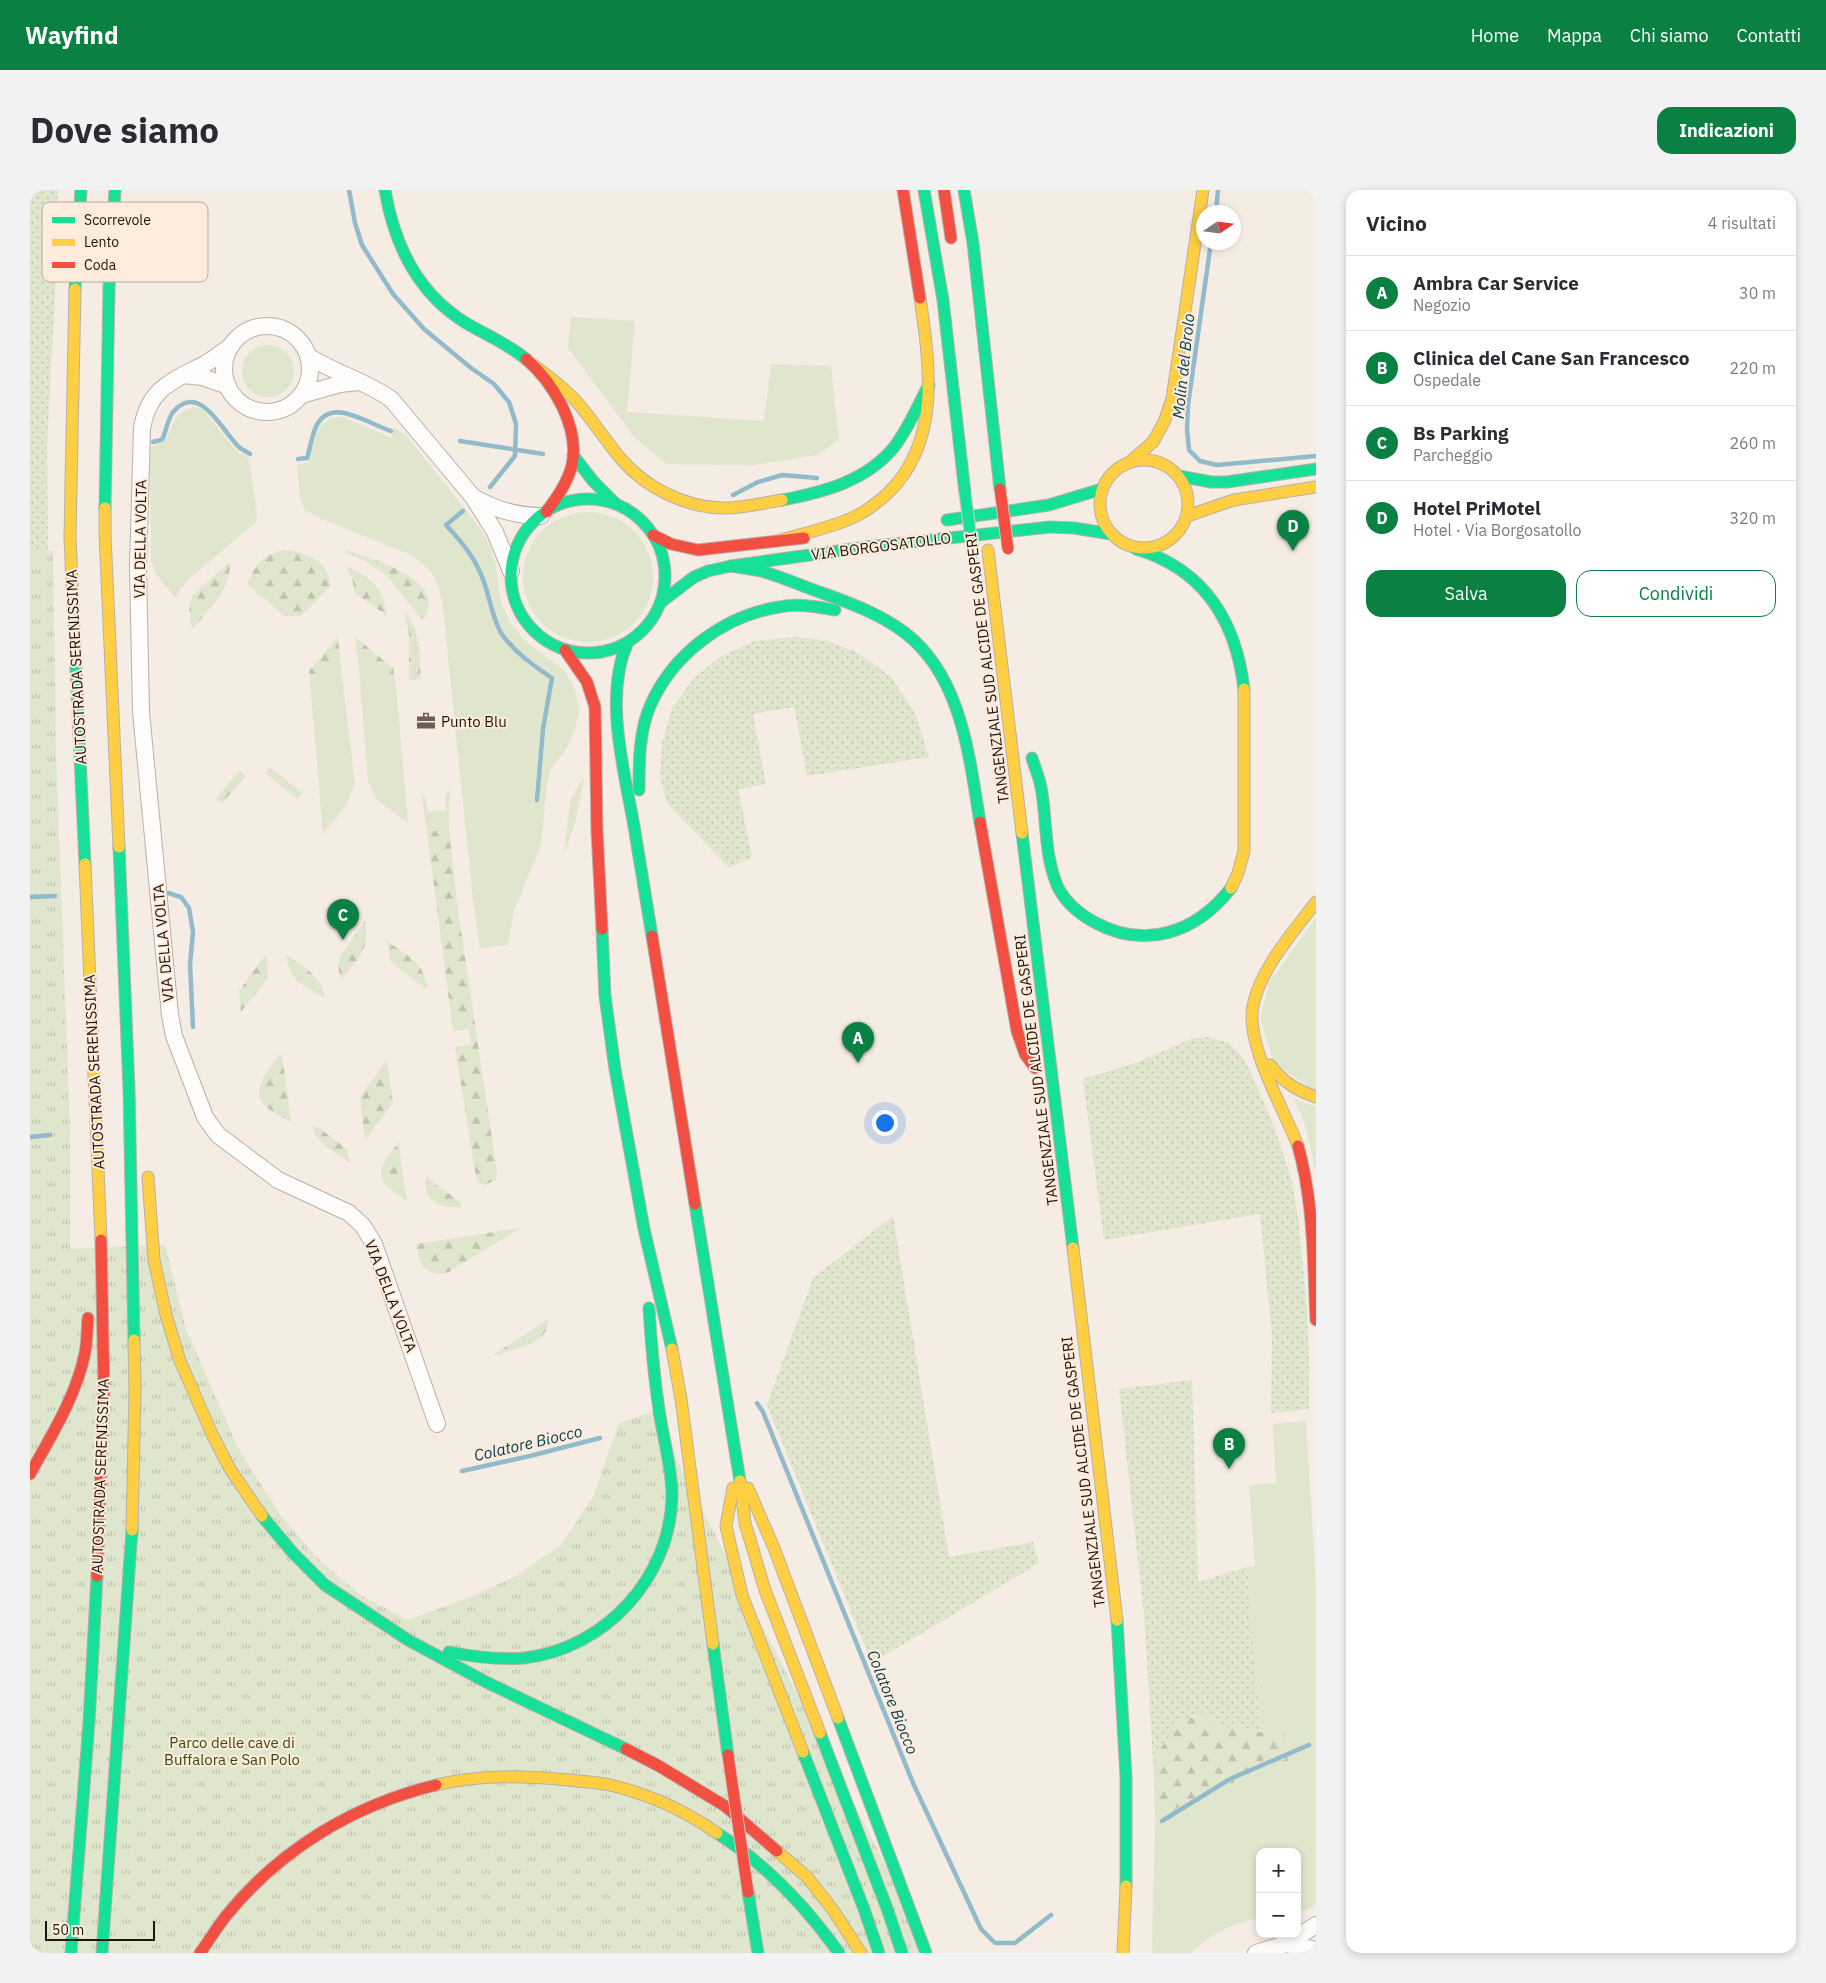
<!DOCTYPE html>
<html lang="it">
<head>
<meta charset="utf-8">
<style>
	body { margin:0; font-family:"IBM Plex Sans",sans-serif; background:#f2f2f3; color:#2b2b33 }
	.controls { position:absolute; right:15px; bottom:15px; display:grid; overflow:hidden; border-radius:10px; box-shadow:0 2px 8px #0003 }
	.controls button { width:45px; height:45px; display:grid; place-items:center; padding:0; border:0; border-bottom:1px solid #e1e1e2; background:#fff; color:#2b2b33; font:25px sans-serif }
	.compass { position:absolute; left:1166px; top:15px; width:45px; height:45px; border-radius:50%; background:#fff; box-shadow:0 2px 8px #0003; rotate:77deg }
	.scale { position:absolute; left:15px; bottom:12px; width:110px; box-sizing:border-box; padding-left:5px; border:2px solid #1f150c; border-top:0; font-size:14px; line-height:18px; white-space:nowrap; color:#1f150c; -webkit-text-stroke:4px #fdebdc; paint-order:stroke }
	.you { position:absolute; left:854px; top:932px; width:18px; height:18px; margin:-12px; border:4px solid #fff; border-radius:50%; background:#1a73e8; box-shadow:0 0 0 8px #1a73e833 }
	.badge { display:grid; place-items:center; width:32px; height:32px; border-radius:50%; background:#0b8043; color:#fff; font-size:16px; font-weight:700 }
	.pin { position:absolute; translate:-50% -41px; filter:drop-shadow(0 1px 2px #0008) }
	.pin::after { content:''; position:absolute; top:26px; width:18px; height:15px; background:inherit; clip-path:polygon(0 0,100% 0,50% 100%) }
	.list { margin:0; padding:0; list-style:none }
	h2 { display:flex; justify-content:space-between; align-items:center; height:65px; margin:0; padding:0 20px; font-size:21px }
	h2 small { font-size:16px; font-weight:400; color:#7c7c81 }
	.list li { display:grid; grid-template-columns:32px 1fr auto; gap:15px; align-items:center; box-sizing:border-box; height:75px; padding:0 20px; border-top:1px solid #e1e1e2 }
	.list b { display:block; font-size:19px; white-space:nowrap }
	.list p { margin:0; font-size:16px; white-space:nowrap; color:#7c7c81 }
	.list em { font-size:16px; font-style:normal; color:#7c7c81 }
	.actions { display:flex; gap:10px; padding:15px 20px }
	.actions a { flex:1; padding:11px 0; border:1px solid #0b8043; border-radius:15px; text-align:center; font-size:18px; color:#0b8043 }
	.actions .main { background:#0b8043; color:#fff }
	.map { position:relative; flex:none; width:1286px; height:1763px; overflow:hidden; border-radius:15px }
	header { display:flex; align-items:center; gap:30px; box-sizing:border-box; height:70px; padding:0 25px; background:#0b8043; color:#fff }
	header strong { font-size:24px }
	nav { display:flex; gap:28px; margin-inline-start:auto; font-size:18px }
	.intro { display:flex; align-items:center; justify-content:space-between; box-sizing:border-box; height:120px; padding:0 30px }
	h1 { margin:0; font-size:35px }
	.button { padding:12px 22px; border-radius:15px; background:#0b8043; color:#fff; font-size:18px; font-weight:700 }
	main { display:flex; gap:30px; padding:0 30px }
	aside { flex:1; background:#fff; border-radius:15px; box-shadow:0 2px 8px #0003 }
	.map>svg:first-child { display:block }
</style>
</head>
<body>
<header>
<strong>Wayfind</strong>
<nav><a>Home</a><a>Mappa</a><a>Chi siamo</a><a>Contatti</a></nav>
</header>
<div class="intro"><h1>Dove siamo</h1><a class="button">Indicazioni</a></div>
<main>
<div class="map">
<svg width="1286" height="1763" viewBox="0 0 1286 1763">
	<defs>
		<pattern id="forest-firs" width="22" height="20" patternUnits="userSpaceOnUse" patternTransform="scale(1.25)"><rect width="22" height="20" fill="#e0e6cd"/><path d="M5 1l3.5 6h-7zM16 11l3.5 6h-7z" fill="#c0c4af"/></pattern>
		<pattern id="park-tufts" width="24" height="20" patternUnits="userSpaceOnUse" patternTransform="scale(1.25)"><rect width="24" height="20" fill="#e0e6cd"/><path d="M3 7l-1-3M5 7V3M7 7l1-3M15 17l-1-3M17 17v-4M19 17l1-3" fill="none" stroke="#c0c4af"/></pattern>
		<pattern id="garden-dots" width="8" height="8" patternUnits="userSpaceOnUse" patternTransform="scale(1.25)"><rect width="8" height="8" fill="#e0e6cd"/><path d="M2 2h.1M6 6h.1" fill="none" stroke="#c0c4af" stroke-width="1.8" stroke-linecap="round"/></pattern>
	</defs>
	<rect width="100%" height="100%" fill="#f5ece4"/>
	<g fill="#e0e6cd">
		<path d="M 541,127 L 605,131 L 597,222 L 734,231 L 741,174 L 801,176 L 809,249 L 788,265 L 724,275 L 636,274 L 605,248 L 538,158 Z"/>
		<circle cx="238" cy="181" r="26"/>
		<path d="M 164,217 L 172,219 L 206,260 L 219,268 L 227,325 L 226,332 L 157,391 L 150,400 L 146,409 L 126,384 L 121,371 L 120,257 C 150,251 131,227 164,217 Z"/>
		<path d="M 313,227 L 361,248 L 364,237 L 376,245 L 450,338 L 461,358 L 465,372 L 471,412 L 480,432 L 494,450 L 534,480 L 543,495 L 550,520 L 545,539 L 536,559 L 521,579 L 517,593 L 511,655 L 484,721 L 478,755 L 450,758 L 443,710 L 412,409 L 406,391 L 398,378 L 381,365 L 289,328 L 275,320 L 270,309 L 267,275 L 278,272 L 288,239 L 300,228 Z"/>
		<circle cx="558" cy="387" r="65"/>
		<path d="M 328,468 L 366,496 L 378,633 L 347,610 L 338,592 Z"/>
		<path d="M 310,469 L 325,594 L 317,614 L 293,644 L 281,503 Z"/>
		<path d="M 553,587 L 554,589 L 545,633 L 534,664 L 540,611 Z"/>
		<path d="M 420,598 L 419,639 L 397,642 L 391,601 L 397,611 L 398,622 L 416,620 L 415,608 Z"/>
		<path d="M 1286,728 L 1286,902 L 1244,873 L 1230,828 L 1239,793 Z"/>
		<path d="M 1263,908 L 1286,917 L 1286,983 L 1275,933 Z"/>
		<path d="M 396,986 L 407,995 L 402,997 L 402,1006 L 415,1017 C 401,1012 392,1002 396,986 Z"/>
		<path d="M 373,987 L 377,1011 L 361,1000 Z"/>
		<path d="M 1276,1231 L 1286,1396 L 1286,1713 L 1283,1717 L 1267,1723 L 1267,1662 L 1230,1662 L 1230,1728 C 1204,1732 1179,1745 1161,1763 L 1122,1763 L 1125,1632 L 1162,1609 L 1258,1571 L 1231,1542 L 1217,1377 L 1225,1376 L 1219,1295 L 1246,1293 L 1243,1234 Z"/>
	</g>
	<g fill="url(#forest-firs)">
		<path d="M 253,360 C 276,362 299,370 300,396 L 271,426 L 255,426 L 217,394 C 227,373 230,367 253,360 Z"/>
		<path d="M 316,360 C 339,368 399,384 399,414 C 399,419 395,425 394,429 L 392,429 L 357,386 L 337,372 L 316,362 Z"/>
		<path d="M 197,374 L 200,374 C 200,401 179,419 163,438 L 161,437 L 159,416 L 163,405 Z"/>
		<path d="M 316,376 C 343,389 352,395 357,426 L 325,403 L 322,388 Z"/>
		<path d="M 374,421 C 391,438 389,467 391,489 L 379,491 L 379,444 Z"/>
		<path d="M 308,447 L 310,469 L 281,503 L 279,481 Z"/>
		<path d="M 325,447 L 363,478 L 366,496 L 328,468 Z"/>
		<path d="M 240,577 L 272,603 L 267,609 L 235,583 Z"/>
		<path d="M 210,580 L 216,586 L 192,613 L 186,608 Z"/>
		<path d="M 419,639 L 427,713 L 467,982 L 466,990 L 455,995 L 449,993 L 446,987 L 425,857 L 441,854 L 439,839 L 423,841 L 397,642 Z"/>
		<path d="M 335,731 C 340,762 329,767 311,790 L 308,776 L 310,767 Z"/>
		<path d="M 357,751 C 380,768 393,770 398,800 L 363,774 L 360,769 Z"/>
		<path d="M 236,764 L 238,788 L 211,822 L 209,801 Z"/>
		<path d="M 256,764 C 274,778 292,785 295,809 C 274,795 259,791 256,764 Z"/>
		<path d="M 249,865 L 252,865 L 261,932 C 253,928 244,923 237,918 C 218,902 239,879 249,865 Z"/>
		<path d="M 357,870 L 363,913 L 335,950 L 330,907 Z"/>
		<path d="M 282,936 L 289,938 L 316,958 L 320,972 C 305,962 286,953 282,936 Z"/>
		<path d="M 369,952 L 373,987 L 361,1000 C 340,983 356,969 369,952 Z"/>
		<path d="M 407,995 L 430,1012 L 431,1017 L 415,1017 L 402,1006 L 402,997 Z"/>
		<path d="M 490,1038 L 419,1082 L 411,1084 L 402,1083 L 393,1077 L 389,1068 L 386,1054 Z"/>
		<path d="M 518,1129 C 519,1149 501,1153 486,1159 C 478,1161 470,1165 462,1166 Z"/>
		<path d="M 1176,1522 L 1190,1538 L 1210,1537 L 1231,1542 L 1254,1539 L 1258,1571 L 1162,1609 L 1125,1632 L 1123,1569 L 1150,1532 Z"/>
	</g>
	<path fill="url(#park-tufts)" d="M 0,359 L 23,361 L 26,562 L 40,939 L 40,1059 L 135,1055 L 156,1139 L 208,1258 L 251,1326 L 290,1371 L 332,1406 L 378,1430 L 440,1407 L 486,1386 L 531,1355 L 564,1305 L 589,1233 L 622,1222 L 901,1763 L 0,1763 Z"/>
	<g fill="url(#garden-dots)">
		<path d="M 0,0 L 28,0 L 27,64 L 17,255 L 18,362 L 0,361 Z"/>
		<path d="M 764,447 L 795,450 L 828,463 L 861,487 L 885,523 L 899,567 L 777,586 L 764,517 L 723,524 L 736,594 L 708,599 L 722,667 L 699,678 L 637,613 L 630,587 L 632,553 L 642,518 L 664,488 L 690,467 L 724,451 Z"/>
		<path d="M 1178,847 L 1199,853 L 1208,862 L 1219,878 L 1245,939 L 1262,991 L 1269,1034 L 1277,1121 L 1279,1173 L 1279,1219 L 1241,1223 L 1242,1146 L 1230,1024 L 1074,1050 L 1053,889 L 1108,872 L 1161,849 Z"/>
		<path d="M 863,1026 L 919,1367 L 1003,1352 L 1009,1373 L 842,1473 L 737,1215 L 783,1088 Z"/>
		<path d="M 1162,1190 L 1168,1392 L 1217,1377 L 1231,1542 L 1210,1537 L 1190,1538 L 1175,1522 L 1150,1532 L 1123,1569 L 1114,1425 L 1089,1199 Z"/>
	</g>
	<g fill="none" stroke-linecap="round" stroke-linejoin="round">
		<g stroke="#91bacb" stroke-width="4.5">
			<path d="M 319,0 L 325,33 L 332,55 L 363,104 L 394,139 L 441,178 L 464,194 L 479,212 L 486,234 L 485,266 L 460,297"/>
			<path d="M 1186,22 L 1188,0"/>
			<path d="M 1181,52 L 1158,215 L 1157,239 L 1159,260 L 1170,271 L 1187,275 L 1286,266"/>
			<path d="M 430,251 L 513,264"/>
			<path d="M 123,252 L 131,250 L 133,248 C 136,240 138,229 143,222 C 170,190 193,243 210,258 C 213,260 217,262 220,264"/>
			<path d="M 268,269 L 277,268 L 278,265 C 280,257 282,247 285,239 C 299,204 338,234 361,241"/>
			<path d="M 703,305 L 728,292 L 752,285 L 787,288"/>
			<path d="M 433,321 L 416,335 C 432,352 446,369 454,392 C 460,409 462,427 471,443 C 484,462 504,476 522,488 L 513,539 L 507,610"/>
			<path d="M 138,703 L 151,707 L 159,718 L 163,742 L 160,774 L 163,837"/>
			<path d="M 0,707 L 25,706"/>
			<path d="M 0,947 L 20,945"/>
			<path d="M 727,1213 L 733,1222 L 883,1593 L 951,1739 L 965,1753 L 985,1753 L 1021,1725"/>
			<path d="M 432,1281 L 500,1266 L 570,1248"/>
			<path d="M 1132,1631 L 1200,1589 L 1279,1555"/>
		</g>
		<g stroke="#b8b0a8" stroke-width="18">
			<g id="street">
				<circle cx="237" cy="179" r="43"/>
				<path d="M 201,156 C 192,162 184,169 175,174 C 142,191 119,198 112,238 L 108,376 L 111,522 L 140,825 L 144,846 L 175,927 L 188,945 L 248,990 L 319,1023 L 333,1036 L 344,1054 L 407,1234"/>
				<path d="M 278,166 C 305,183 335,191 361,209 L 443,307 L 465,342 L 481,381"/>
				<path d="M 153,185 L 172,187 L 198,196"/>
				<path d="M 271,205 L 310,194 L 329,192"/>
				<path d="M 445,308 C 466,320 486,326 511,326"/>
				<path d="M 1256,1754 L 1286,1760"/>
				<path d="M 1226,1763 L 1256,1754 L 1286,1735"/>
			</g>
		</g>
		<g stroke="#b8b0a8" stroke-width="13">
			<g id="fast">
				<path d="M 355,0 C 364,54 388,104 436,133 C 456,145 478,154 496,169"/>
				<path d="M 894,0 L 913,110 L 935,303"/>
				<path d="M 934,0 L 943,53 L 970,299"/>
				<path d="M 45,99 L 51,0"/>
				<path d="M 543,265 L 563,291 L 586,314"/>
				<path d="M 1149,286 L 1181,292 L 1197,292 L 1286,279"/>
				<circle cx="558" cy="386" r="77"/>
				<path d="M 752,310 C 794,302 837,291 865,256 C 879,237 888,215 899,195"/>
				<path d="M 75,318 L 79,98 L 85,0"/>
				<path d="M 917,330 L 1019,315 L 1072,299"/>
				<path d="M 1106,359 C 1174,379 1206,431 1214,499"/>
				<path d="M 701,376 C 711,378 721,379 731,381 C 753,387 774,397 795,404 C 823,414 851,425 874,442 C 932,486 939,566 950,632"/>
				<path d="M 42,394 L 55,674"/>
				<path d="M 631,412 L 664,387 L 678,381 L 701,376 L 837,357 L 1020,337 L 1044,338 L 1081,344"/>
				<path d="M 597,454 C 574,507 594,580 604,636 C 610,672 616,709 622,746"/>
				<path d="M 1002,568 C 1005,578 1009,587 1011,597 C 1017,629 1014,664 1027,695 C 1034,711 1048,723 1064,732 C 1115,760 1166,743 1201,698"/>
				<path d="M 609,600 C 609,572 609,540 621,514 C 644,463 694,426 749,417 C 768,413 786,417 805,420"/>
				<path d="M 992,643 L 1043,1058"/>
				<path d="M 89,657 L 99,899 L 104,1150"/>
				<path d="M 572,739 L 575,806 L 585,879 L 614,1039 L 642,1159"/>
				<path d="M 665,1014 L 710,1291"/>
				<path d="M 232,1326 L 263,1363 L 295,1395 L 378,1450 L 456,1492 L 596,1559"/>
				<path d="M 1087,1430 L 1096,1587 L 1096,1696"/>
				<path d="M 683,1454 L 698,1565"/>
				<path d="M 419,1462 C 444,1467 468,1470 494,1468 C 575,1459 641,1387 642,1306 C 642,1277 633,1248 629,1220 C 624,1186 621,1152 619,1118"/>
				<path d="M 808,1528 L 896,1763"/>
				<path d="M 790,1543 L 858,1721 L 872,1763"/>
				<path d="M 773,1562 L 834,1719 L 849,1763"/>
				<path d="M 687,1643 C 737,1675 775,1715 809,1763"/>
				<path d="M 718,1702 L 728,1763"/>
				<path d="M 41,1763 L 59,1532 L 67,1386"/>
				<path d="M 72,1763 L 102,1340"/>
			</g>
		</g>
		<g stroke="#b8b0a8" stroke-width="13">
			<g id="slow">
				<path d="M 502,174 C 517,185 533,197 546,211 C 562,229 575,250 591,269 C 615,297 654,317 692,318 C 712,319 732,313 752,310"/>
				<circle cx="1114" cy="314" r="44"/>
				<path d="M 1101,271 L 1123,252 L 1134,232 L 1142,209 L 1173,0"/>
				<path d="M 75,318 L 75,344 L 89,657"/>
				<path d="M 1157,326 L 1204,310 L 1286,297"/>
				<path d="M 751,350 C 775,343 801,338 824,327 C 837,321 847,313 858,303 C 911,252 900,175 890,108"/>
				<path d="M 958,360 L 992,643"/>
				<path d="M 42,394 L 40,346 L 45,99"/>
				<path d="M 55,674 L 71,1050"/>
				<path d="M 1201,698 L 1208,683 L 1214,661 L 1214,499"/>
				<path d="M 1240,875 C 1253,892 1266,900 1286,907"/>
				<path d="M 1268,956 C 1254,919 1215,854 1223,816 C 1230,779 1264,741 1286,712"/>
				<path d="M 118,987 L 124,1070 L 136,1125 L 150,1171 L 182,1244 L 200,1279 L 232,1326"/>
				<path d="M 1043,1058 L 1087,1430"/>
				<path d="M 642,1159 L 651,1209 L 683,1454"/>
				<path d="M 710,1291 L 715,1333 L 735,1400 L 790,1543"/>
				<path d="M 703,1298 L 696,1336 L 712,1405 L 773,1562"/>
				<path d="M 718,1298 L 744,1358 L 808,1528"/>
				<path d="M 102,1340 L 105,1200 L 104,1150"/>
				<path d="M 406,1595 C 451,1584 494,1586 539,1590 C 554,1592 569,1592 584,1596 C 620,1605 657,1622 687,1643"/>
				<path d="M 747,1661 L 777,1687 L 803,1720 L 831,1763"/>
				<path d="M 1093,1763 L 1096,1696"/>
			</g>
		</g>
		<g stroke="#b8b0a8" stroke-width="13">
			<g id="jam">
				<path d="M 873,0 L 890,108"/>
				<path d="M 914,0 L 921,48"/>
				<path d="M 496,169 C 523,192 550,237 542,275 C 538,292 527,308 516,322"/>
				<path d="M 623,345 L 641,354 L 668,360 L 774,348"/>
				<path d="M 535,460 L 557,492 L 565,517 L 567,641 L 572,739"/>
				<path d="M 950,632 L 987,841 L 995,864 L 1005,878"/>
				<path d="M 622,746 L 665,1014"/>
				<path d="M 1268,956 C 1284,1012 1283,1072 1286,1130"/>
				<path d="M 0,1284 C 21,1246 46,1207 55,1163 C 57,1152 57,1140 58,1128"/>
				<path d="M 67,1386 L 74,1201 L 71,1050"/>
				<path d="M 596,1559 L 629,1576 L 695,1616 L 747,1661"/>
				<path d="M 170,1763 C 179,1751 187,1737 196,1726 C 250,1659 324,1615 406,1595"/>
			</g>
		</g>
		<use href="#street" stroke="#fefcfb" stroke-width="16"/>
		<use href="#fast" stroke="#16e098" stroke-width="11"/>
		<use href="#slow" stroke="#ffcf43" stroke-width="11"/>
		<use href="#jam" stroke="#f24e42" stroke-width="11"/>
		<g stroke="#cec9c5" stroke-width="13" stroke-linecap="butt">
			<path id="fast-bridge" d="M 935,303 L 943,364"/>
		</g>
		<g stroke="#cec9c5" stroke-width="13" stroke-linecap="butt">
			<g id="jam-bridge">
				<path d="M 970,299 L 978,359"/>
				<path d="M 698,1565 L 718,1702"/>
			</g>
		</g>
		<use href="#fast-bridge" stroke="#16e098" stroke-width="11"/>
		<use href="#jam-bridge" stroke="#f24e42" stroke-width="11"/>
	</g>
	<defs>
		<g id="office-bare" transform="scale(1.5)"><path d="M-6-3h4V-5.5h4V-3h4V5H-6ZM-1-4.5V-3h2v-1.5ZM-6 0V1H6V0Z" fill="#6a6058" stroke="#fdebdc" stroke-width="2.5" paint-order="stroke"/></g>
	</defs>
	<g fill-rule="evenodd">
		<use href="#office-bare" x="396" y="531"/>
	</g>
	<g text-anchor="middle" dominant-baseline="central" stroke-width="4" stroke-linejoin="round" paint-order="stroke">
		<g font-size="15" fill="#1f150c" stroke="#fdebdc">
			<text transform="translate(110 349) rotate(-89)">VIA DELLA VOLTA</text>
			<text transform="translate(851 356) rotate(-7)">VIA BORGOSATOLLO</text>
			<text transform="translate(46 477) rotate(-93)">AUTOSTRADA SERENISSIMA</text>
			<text transform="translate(957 478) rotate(-97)">TANGENZIALE SUD ALCIDE DE GASPERI</text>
			<text transform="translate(133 753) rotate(-95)">VIA DELLA VOLTA</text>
			<text transform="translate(1006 880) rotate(-97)">TANGENZIALE SUD ALCIDE DE GASPERI</text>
			<text transform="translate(64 882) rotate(-93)">AUTOSTRADA SERENISSIMA</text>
			<text transform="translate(361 1106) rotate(69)">VIA DELLA VOLTA</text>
			<text transform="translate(1053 1282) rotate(-97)">TANGENZIALE SUD ALCIDE DE GASPERI</text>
			<text transform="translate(70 1286) rotate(-88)">AUTOSTRADA SERENISSIMA</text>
		</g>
		<g font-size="15" fill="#1f150c" stroke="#fdebdc" text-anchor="start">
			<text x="411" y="531">Punto Blu</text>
		</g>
		<g font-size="15" fill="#354b13" stroke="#fdebdc">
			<text x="202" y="1552">Parco delle cave di<tspan x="202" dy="17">Buffalora e San Polo</tspan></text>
		</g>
		<g font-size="16" font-style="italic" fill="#023e51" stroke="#fdebdc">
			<text transform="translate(1153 176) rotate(-84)">Molin del Brolo</text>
			<text transform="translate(498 1253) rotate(-13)">Colatore Biocco</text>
			<text transform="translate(863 1512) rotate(68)">Colatore Biocco</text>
		</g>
	</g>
	<rect x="12" y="12" width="166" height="80" rx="8" fill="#fdebdc" stroke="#baab9e" stroke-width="1"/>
	<rect x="22" y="27" width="23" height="6" fill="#16e098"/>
	<rect x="22" y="49" width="23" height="7" fill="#ffcf43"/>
	<rect x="22" y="72" width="23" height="6" fill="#f24e42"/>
	<g font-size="14" fill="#1f150c">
		<text x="54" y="35">Scorrevole</text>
		<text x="54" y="57">Lento</text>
		<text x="54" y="80">Coda</text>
	</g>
</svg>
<div class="controls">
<button>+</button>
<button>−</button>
</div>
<svg class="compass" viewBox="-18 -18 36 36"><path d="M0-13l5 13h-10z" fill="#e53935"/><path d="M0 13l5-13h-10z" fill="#7c7c81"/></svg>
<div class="scale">50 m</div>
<div class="you"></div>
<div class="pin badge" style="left:828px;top:873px">A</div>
<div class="pin badge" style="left:1199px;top:1279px">B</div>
<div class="pin badge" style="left:313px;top:750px">C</div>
<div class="pin badge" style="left:1263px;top:361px">D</div>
</div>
<aside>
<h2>Vicino<small>4 risultati</small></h2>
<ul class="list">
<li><span class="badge">A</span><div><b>Ambra Car Service</b><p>Negozio</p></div><em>30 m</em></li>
<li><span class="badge">B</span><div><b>Clinica del Cane San Francesco</b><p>Ospedale</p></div><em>220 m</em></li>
<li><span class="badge">C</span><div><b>Bs Parking</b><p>Parcheggio</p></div><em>260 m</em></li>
<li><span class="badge">D</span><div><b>Hotel PriMotel</b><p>Hotel · Via Borgosatollo</p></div><em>320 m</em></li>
</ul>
<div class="actions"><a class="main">Salva</a><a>Condividi</a></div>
</aside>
</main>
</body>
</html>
